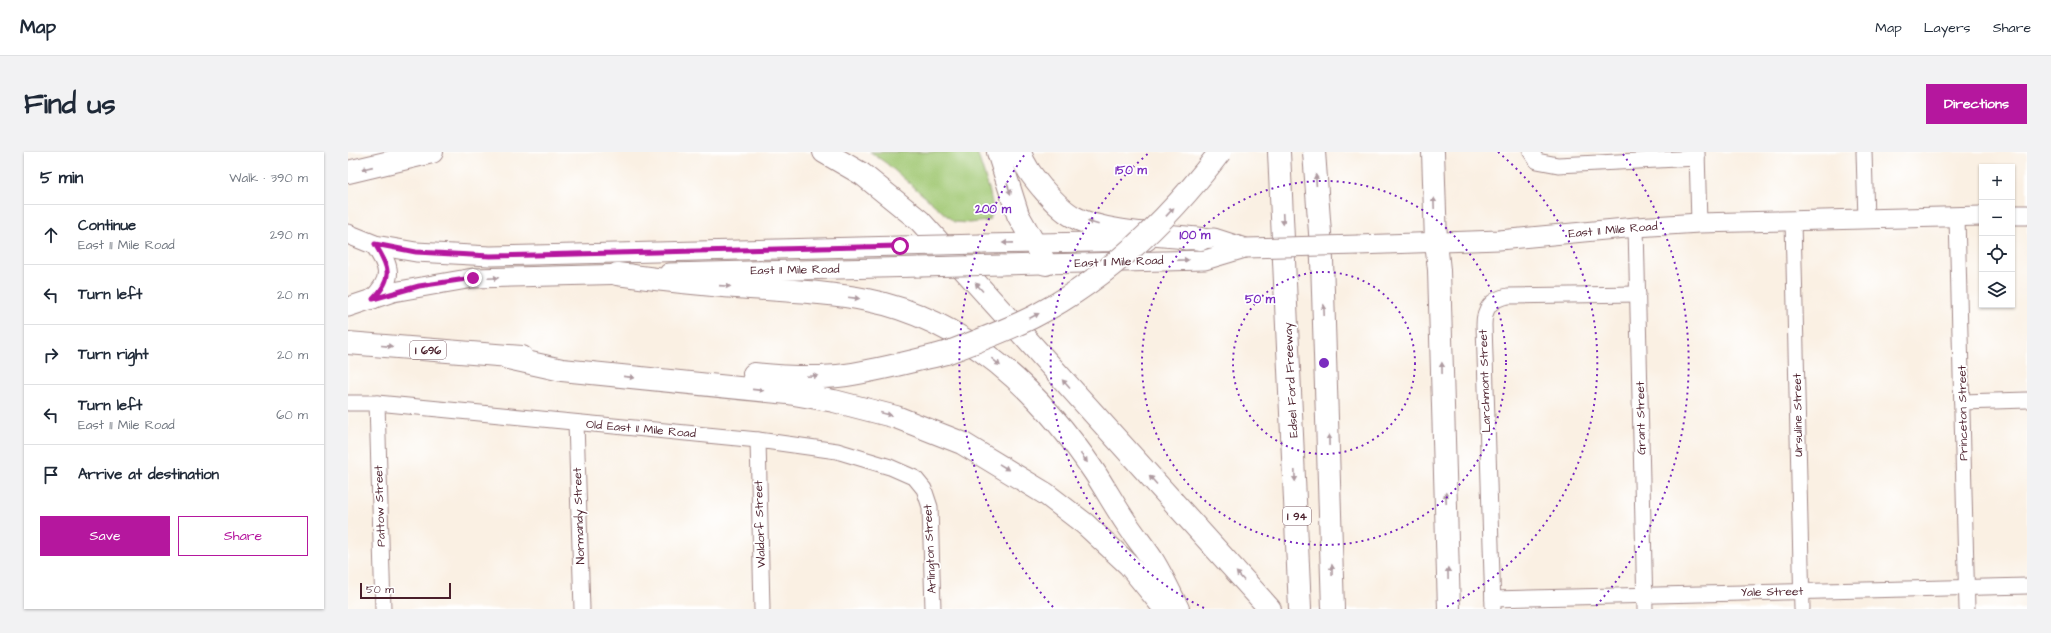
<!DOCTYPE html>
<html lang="en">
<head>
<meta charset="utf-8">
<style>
	body { margin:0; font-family:"Architects Daughter",sans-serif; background:#f2f2f3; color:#1f2937 }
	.controls { position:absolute; right:12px; top:12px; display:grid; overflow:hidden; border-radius:0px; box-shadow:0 1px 3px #0004 }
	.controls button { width:36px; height:36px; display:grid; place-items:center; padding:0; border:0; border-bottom:1px solid #e0e1e3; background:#fff; color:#1f2937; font:20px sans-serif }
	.scale { position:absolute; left:12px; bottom:10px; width:91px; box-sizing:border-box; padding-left:4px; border:2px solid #4a1f2b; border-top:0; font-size:11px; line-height:14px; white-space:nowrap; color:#4a1f2b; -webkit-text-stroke:3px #fff; paint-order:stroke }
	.stop { position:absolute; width:12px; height:12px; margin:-9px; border:3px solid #b5179e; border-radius:50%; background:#fff }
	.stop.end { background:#b5179e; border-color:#fff; box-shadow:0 1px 4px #0008 }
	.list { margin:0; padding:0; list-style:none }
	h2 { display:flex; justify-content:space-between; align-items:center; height:52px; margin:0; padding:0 16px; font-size:17px }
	h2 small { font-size:13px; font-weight:400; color:#747a83 }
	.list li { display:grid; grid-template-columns:26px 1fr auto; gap:12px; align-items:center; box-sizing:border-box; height:60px; padding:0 16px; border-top:1px solid #e0e1e3 }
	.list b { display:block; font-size:15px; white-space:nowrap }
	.list p { margin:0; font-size:13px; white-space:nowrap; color:#747a83 }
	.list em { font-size:13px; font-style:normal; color:#747a83 }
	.actions { display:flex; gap:8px; padding:12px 16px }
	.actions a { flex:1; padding:9px 0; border:1px solid #b5179e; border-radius:0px; text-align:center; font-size:14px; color:#b5179e }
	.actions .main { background:#b5179e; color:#fff }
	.icon { flex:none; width:22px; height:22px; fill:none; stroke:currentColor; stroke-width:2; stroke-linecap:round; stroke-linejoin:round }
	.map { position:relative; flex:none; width:1679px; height:457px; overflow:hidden; border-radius:0px }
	header { display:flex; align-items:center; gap:24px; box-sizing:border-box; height:56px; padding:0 20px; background:#fff; border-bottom:1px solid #e0e1e3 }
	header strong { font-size:19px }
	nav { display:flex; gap:22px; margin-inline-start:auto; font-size:14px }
	.intro { display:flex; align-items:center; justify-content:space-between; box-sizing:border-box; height:96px; padding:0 24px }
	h1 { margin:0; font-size:28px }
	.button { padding:10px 18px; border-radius:0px; background:#b5179e; color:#fff; font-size:14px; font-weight:700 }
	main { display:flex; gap:24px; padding:0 24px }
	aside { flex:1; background:#fff; border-radius:0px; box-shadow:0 1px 3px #0004 }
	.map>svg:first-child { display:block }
</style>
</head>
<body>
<header>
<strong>Map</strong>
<nav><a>Map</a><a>Layers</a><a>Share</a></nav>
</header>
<div class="intro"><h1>Find us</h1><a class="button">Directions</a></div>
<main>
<aside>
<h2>5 min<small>Walk · 390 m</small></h2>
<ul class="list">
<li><svg class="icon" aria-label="ahead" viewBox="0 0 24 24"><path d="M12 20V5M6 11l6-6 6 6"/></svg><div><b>Continue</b><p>East 11 Mile Road</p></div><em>290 m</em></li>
<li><svg class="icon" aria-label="left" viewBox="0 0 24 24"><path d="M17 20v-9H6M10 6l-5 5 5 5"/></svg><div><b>Turn left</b></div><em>20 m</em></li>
<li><svg class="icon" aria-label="right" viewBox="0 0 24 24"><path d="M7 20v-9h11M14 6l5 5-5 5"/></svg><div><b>Turn right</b></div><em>20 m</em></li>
<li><svg class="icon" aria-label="left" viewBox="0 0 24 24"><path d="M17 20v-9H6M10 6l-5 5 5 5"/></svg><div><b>Turn left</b><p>East 11 Mile Road</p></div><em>60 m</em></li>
<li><svg class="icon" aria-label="arrive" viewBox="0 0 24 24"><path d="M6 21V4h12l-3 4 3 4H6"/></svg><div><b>Arrive at destination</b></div></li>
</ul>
<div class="actions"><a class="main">Save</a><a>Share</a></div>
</aside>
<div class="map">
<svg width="1679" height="457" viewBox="0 0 1679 457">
	<rect width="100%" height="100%" fill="#fff"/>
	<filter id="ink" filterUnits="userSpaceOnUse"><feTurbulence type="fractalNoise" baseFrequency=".025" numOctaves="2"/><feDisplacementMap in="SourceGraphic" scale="8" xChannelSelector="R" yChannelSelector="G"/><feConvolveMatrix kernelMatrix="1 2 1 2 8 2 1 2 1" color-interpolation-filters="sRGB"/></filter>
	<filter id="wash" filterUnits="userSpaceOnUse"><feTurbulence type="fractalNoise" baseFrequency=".012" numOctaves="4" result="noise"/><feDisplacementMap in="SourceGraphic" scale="16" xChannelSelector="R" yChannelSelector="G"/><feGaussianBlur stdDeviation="0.9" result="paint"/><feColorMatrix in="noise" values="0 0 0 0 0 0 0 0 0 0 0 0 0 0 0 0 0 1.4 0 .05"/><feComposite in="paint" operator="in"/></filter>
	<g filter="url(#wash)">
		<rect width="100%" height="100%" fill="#faf0e3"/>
		<path fill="#a1c873" stroke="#76744f" d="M 522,0 L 629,0 L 641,37 L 646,60 L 640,69 L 622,71 L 606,70 L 538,11 Z"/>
	</g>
	<g filter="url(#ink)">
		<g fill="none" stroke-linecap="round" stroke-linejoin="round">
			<g stroke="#a28887" stroke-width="17">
				<g id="minor">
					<path d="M 1183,0 L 1189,9 L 1210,13 L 1349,6"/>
					<path d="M 1349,0 L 1351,71"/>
					<path d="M 1516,0 L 1518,68"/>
					<path d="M 1609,65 L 1619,457"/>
					<path d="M 1445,69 L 1454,457"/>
					<path d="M 1288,75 L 1297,457"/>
					<path d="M 1614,250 L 1679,248"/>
					<path d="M 0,251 L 29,251 L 410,288 L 489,299 L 542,315 L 567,326 L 576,337 L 582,355 L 585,457"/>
					<path d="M 29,251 L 35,457"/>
					<path d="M 228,271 L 234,457"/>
					<path d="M 410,288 L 414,457"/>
					<path d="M 1145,447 L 1679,434"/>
					<path d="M 1145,456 L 1136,173 C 1136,156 1143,147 1160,144 L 1290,142"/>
				</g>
			</g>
			<g stroke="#a28887" stroke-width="21">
				<g id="major">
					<path d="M 1664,63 L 1679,63"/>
					<path d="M 0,82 L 27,93 L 68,100 L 142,104 L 552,94"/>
					<path d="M 837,88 L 866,86 L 897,96"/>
					<path d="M 633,92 L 799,89"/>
					<path d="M 1010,93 L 1151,88 L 1288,75 L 1351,71 L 1634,64"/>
					<path d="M 653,113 L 857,108 L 897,96"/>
					<path d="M 321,121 L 572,115"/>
					<path d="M 25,147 C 46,126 42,115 27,93"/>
					<path d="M 0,155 L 45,140 L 125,126 L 284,122"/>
				</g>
			</g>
			<g stroke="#a28887" stroke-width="24">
				<g id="highway">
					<path d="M 476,0 L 514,22 L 572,69 L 922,457"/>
					<path d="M 650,0 L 670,63 L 698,112"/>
					<path d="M 672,0 C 676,14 685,25 694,36 C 703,46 714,59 726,65 C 754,81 819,83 853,87"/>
					<path d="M 931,0 L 952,457"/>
					<path d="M 966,0 L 974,108 L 985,457"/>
					<path d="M 1085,0 L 1088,90 L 1091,118 L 1101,457"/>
					<path d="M 0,20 L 84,0"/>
					<path d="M 269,122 C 313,128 358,133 402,136 C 441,139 481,140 519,148 C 617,167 693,240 747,321 C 758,338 768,356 779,372 C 787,384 796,395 804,407 C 814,423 822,440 830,457"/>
					<path d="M 0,191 L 174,205"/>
					<path d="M 160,206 L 214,218 L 440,241 L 486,249 L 548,265 L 614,291 L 698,342 L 737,372 L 781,413 L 817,457"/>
					<path d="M 406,222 C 436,225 468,227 498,223 C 532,218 565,209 598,201"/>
				</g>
			</g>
			<use href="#minor" stroke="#fff" stroke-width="15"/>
			<use href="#major" stroke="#fff" stroke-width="19"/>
			<use href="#highway" stroke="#fff" stroke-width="22"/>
			<g stroke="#a28887" stroke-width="21" stroke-linecap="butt">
				<g id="major-bridge">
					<path d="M 552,94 L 633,92"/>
					<path d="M 897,96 L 1010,93"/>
					<path d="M 572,115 L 653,113"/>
				</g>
			</g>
			<g stroke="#a28887" stroke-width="24" stroke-linecap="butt">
				<path id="highway-bridge" d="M 598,201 C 627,190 657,179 685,165 C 759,127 822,66 872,0"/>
			</g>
			<use href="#major-bridge" stroke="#fff" stroke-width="19"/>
			<use href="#highway-bridge" stroke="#fff" stroke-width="22"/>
		</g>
		<defs><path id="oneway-solid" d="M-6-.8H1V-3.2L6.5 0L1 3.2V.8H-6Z"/></defs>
		<g fill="#ae9aa0">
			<use href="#oneway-solid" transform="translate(19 16) rotate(167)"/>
			<use href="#oneway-solid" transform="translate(968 28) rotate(-94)"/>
			<use href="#oneway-solid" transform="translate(661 37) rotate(71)"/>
			<use href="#oneway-solid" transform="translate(1086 51) rotate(-92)"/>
			<use href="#oneway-solid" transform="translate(822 60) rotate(-47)"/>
			<use href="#oneway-solid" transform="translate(935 67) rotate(87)"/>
			<use href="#oneway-solid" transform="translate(745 71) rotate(-162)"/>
			<use href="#oneway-solid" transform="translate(660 91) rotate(179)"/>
			<use href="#oneway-solid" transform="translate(835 108) rotate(-1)"/>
			<use href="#oneway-solid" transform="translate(145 126) rotate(-2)"/>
			<use href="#oneway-solid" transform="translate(377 134) rotate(4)"/>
			<use href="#oneway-solid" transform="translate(631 135) rotate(-132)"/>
			<use href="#oneway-solid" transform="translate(506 146) rotate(7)"/>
			<use href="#oneway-solid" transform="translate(976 158) rotate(-92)"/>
			<use href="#oneway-solid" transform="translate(686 164) rotate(-28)"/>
			<use href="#oneway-solid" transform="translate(39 194) rotate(5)"/>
			<use href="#oneway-solid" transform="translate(648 210) rotate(40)"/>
			<use href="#oneway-solid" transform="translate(1094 216) rotate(-91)"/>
			<use href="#oneway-solid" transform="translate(464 224) rotate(-2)"/>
			<use href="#oneway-solid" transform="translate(281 225) rotate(6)"/>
			<use href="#oneway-solid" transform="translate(718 232) rotate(-132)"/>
			<use href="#oneway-solid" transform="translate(410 238) rotate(6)"/>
			<use href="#oneway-solid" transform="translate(538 262) rotate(14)"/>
			<use href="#oneway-solid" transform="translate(981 288) rotate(-91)"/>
			<use href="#oneway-solid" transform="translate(736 306) rotate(53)"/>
			<use href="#oneway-solid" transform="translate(656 315) rotate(32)"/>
			<use href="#oneway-solid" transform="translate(947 324) rotate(88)"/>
			<use href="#oneway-solid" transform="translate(805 328) rotate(-132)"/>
			<use href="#oneway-solid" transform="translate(1098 346) rotate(-92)"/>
			<use href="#oneway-solid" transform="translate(984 418) rotate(-91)"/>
			<use href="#oneway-solid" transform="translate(1100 421) rotate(-91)"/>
			<use href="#oneway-solid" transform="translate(892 424) rotate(-132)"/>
		</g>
	</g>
	<g fill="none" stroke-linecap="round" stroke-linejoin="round" filter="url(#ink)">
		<path stroke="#b5179e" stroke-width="5" d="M 125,126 L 71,134 L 25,147 C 46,126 41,115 27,92 L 68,100 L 142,104 L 552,94"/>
	</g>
	<g fill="none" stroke="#7b2cbf" stroke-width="2" stroke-dasharray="2 4">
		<circle cx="976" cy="211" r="91"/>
		<circle cx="976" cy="211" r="182"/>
		<path d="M856 456A273 273 0 0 1 802 0M1150 0A273 273 0 0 1 1096 456"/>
		<path d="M705 455A365 365 0 0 1 677 2M1275 2A365 365 0 0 1 1247 455"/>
	</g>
	<g text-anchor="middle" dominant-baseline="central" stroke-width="3.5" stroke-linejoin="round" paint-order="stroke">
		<g fill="#fff" stroke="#80626b" stroke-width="1">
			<rect x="62" y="189" width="36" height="18" rx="3"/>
			<rect x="935" y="355" width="28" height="18" rx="3"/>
		</g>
		<g font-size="11" font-weight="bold" fill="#4a1f2b">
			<text x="80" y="198">I 696</text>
			<text x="949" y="364">I 94</text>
		</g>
		<g font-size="12" fill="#4a1f2b" stroke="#fff">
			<text transform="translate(1265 78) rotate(-5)">East 11 Mile Road</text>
			<text transform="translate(771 110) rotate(-2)">East 11 Mile Road</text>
			<text transform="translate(447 118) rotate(-1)">East 11 Mile Road</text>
			<text transform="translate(943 228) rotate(-93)">Edsel Ford Freeway</text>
			<text transform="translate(1137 229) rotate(-92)">Larchmont Street</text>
			<text transform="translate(1615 261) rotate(-91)">Princeton Street</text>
			<text transform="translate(1450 263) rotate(-91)">Ursuline Street</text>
			<text transform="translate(1293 266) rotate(-91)">Grant Street</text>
			<text transform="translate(293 277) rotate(5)">Old East 11 Mile Road</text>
			<text transform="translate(32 354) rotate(-92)">Pattow Street</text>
			<text transform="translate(231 364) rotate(-92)">Normandy Street</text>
			<text transform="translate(412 372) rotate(-92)">Waldorf Street</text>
			<text transform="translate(582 397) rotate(-93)">Arlington Street</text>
			<text transform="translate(1424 440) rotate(-1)">Yale Street</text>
		</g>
	</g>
	<circle cx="976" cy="211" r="6" fill="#7b2cbf" stroke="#fff" stroke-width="2"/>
	<g font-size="12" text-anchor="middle" font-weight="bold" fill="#7b2cbf" stroke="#fff" stroke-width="3.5" stroke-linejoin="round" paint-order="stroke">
		<text x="783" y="22">150 m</text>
		<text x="645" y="61">200 m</text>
		<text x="847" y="87">100 m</text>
		<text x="912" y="151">50 m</text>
	</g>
</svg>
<div class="controls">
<button>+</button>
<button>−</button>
<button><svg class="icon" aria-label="locate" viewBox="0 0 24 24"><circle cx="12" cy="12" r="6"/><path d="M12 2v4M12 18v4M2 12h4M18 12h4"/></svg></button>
<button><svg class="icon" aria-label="layers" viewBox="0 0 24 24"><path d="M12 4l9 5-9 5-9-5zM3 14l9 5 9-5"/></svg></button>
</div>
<div class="scale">50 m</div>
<div class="stop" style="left:552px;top:94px"></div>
<div class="stop end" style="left:125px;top:126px"></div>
</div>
</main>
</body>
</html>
